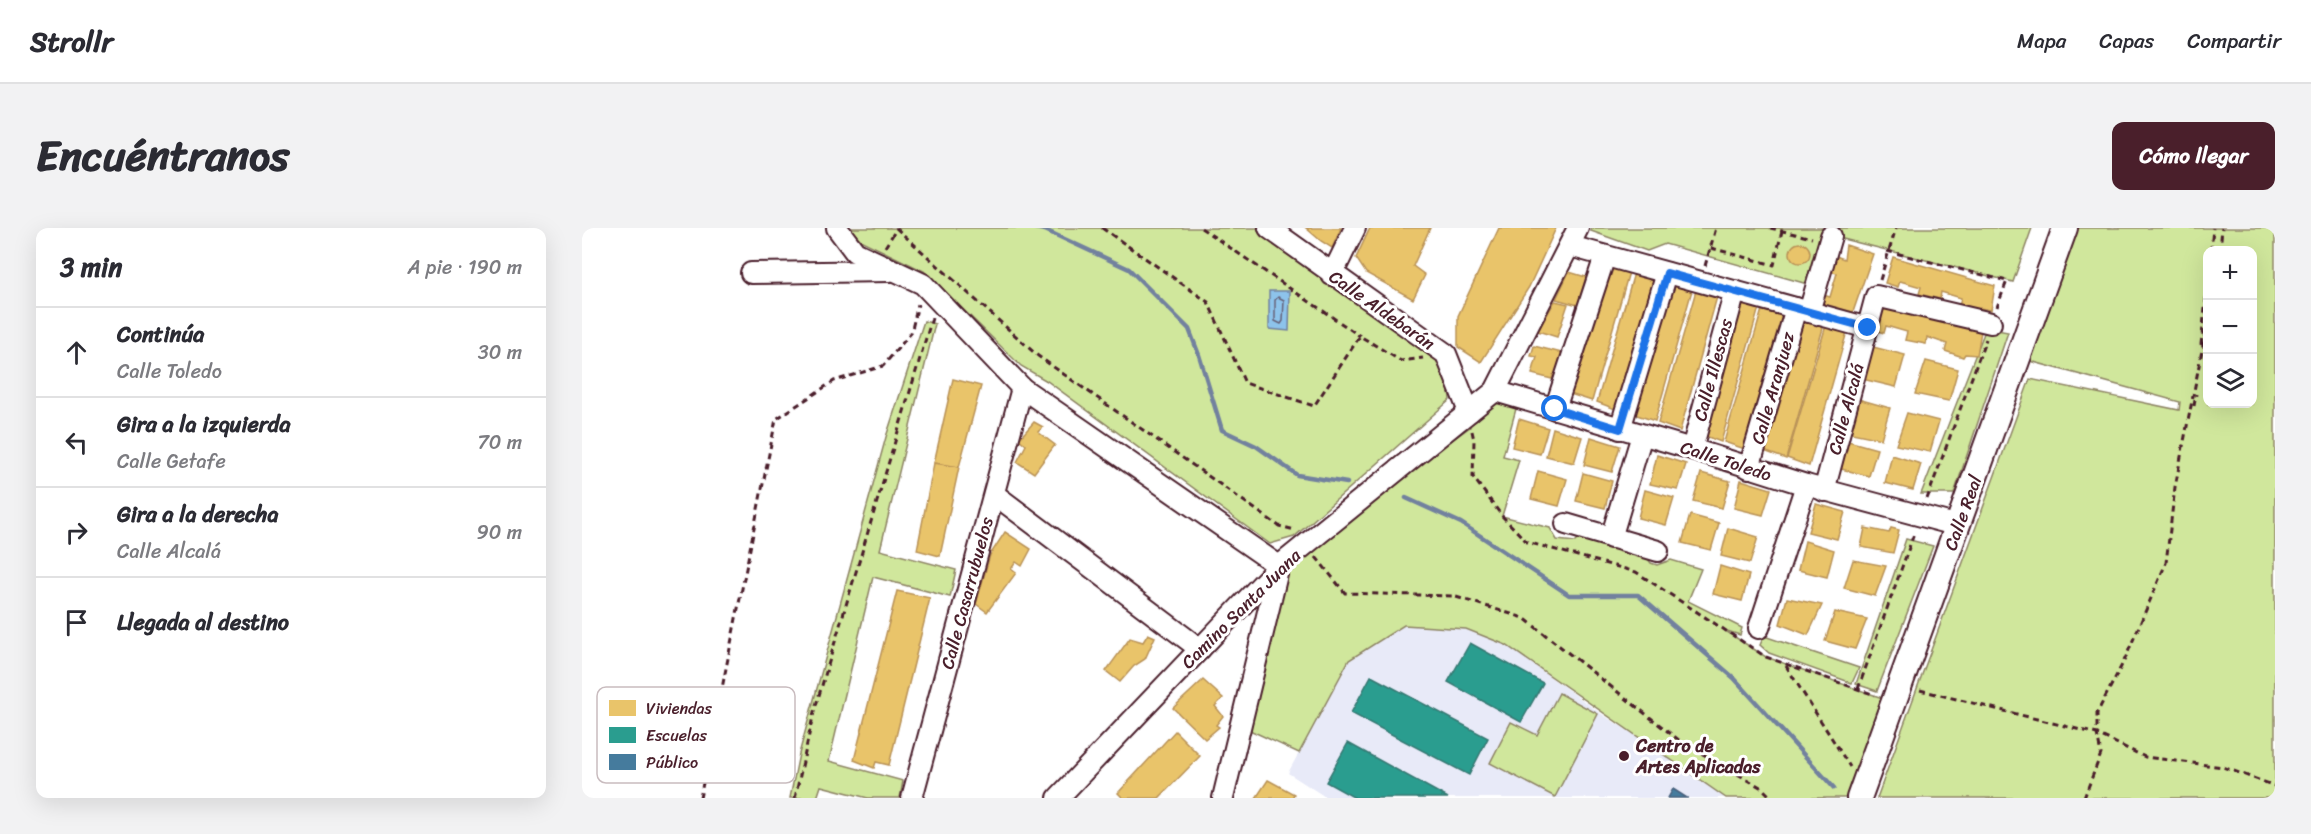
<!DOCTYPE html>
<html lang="es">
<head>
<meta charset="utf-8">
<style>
	body { margin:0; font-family:Sriracha,sans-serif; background:#f2f2f3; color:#2b2b33 }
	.controls { position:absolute; right:18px; top:18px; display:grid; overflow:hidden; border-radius:12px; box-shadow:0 6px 24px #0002 }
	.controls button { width:54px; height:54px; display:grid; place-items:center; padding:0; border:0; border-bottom:2px solid #e1e1e2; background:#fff; color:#2b2b33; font:30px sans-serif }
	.stop { position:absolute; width:18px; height:18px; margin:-14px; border:4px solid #1a73e8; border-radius:50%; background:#fff }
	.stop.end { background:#1a73e8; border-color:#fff; box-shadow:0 2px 6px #0008 }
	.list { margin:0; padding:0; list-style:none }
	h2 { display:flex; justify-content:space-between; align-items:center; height:78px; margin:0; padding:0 24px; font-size:26px }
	h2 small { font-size:20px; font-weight:400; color:#7c7c81 }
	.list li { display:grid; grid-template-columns:39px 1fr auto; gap:18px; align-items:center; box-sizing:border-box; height:90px; padding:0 24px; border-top:2px solid #e1e1e2 }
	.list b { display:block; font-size:22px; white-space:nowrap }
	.list p { margin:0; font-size:20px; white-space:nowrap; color:#7c7c81 }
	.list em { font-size:20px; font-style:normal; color:#7c7c81 }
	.icon { flex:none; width:33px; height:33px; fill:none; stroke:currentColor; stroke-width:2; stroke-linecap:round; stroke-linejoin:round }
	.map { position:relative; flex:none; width:1693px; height:570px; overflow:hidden; border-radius:12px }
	header { display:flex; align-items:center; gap:36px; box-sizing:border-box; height:84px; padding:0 30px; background:#fff; border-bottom:2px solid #e1e1e2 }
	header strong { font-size:28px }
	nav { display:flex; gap:33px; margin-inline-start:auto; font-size:21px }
	.intro { display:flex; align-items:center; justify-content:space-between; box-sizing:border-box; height:144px; padding:0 36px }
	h1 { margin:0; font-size:42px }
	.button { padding:15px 27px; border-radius:12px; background:#4a1f2b; color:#fff; font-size:21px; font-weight:700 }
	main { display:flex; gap:36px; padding:0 36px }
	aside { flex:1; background:#fff; border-radius:12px; box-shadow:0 6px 24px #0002 }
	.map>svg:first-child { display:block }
</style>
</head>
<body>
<header>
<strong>Strollr</strong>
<nav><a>Mapa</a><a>Capas</a><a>Compartir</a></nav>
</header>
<div class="intro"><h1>Encuéntranos</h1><a class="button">Cómo llegar</a></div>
<main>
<aside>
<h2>3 min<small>A pie · 190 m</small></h2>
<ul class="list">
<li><svg class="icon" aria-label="ahead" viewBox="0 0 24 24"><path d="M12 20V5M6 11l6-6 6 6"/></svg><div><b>Continúa</b><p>Calle Toledo</p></div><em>30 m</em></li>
<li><svg class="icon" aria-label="left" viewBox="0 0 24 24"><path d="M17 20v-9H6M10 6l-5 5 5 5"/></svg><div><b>Gira a la izquierda</b><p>Calle Getafe</p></div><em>70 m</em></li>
<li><svg class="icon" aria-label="right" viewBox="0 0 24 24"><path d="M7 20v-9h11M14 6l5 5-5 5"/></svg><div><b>Gira a la derecha</b><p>Calle Alcalá</p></div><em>90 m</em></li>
<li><svg class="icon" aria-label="arrive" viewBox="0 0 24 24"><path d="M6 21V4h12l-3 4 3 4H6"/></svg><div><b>Llegada al destino</b></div></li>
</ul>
</aside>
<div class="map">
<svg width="1693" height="570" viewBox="0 0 1693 570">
	<rect width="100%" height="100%" fill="#fff"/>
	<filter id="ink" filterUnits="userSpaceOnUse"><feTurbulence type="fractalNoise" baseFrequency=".0167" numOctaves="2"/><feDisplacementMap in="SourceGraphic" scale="12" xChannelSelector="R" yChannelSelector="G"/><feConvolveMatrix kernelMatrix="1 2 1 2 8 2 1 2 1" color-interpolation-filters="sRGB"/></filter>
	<g filter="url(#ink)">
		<path fill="#e8eaf8" d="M 822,397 L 884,401 L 924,417 L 1021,487 L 1151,570 L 745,570 L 706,545 L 767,432 Z"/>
		<g fill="#d0e79c" stroke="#8d8364" stroke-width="1.5" fill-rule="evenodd">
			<path d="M 267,0 L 689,0 L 864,126 L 868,172 L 712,309 L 688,316 L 465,153 L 439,138 L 342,43 L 280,13 Z"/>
			<path d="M 1010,0 L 1450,0 L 1431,54 L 1249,8 L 1229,57 L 1083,16 L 1065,23 L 1009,3 Z"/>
			<path d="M 1490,0 L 1693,0 L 1693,570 L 1295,570 L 1448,151 L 1597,182 L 1598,174 L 1437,130 ZM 1626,22 L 1670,22 L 1670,176 L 1626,176 Z"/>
			<path d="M 342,93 L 353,96 L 298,322 L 374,342 L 368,369 L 291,349 L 247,533 L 321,553 L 318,570 L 286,570 L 239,558 L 235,570 L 208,570 L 217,526 L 304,209 Z"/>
			<path d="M 1404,100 L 1426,104 L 1372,266 L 1339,266 Z"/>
			<path d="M 913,163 L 937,170 L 921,228 L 937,232 L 920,288 L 968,300 L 975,312 L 993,314 L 999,308 L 1062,326 L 1069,335 L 1075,337 L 1089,332 L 1119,341 L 1106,373 L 1160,400 L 1158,407 L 1142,402 L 1184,429 L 1306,472 L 1268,570 L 1144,570 L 924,417 L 884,401 L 822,397 L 767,432 L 717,525 L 659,498 L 697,338 L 888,199 L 887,184 Z"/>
			<path d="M 1324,311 L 1351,318 L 1295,463 L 1274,456 Z"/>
			<path d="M 1182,408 L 1277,440 L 1270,455 L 1187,425 L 1178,417 Z"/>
			<path d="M 977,465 L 1016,486 L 973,569 L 908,535 L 929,494 L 955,507 Z"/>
		</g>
		<path fill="#8dc3eb" stroke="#72819e" stroke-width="1.5" d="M 687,63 L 708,63 L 707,103 L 687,101 Z"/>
		<g fill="#e9c46a" stroke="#b99257" stroke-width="1.5">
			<path d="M 724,0 L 759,0 L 750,20 L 739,13 Z"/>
			<path d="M 788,0 L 848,0 L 831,38 L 843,47 L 831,71 L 784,45 L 774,30 Z"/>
			<path d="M 917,0 L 974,0 L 947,59 L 899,134 L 876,119 L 876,88 Z"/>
			<circle cx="1218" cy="25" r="10"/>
			<path d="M 1264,17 L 1291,26 L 1271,84 L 1239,75 L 1241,67 L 1248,69 L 1255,45 L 1246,43 L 1251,27 L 1262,31 Z"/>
			<path d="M 1311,29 L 1413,58 L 1409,82 L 1398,80 L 1395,83 L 1377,77 L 1379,70 L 1359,64 L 1358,71 L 1337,66 L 1339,59 L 1318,53 L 1316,59 L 1303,55 Z"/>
			<path d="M 1029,32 L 1049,37 L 1010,173 L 988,166 Z"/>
			<path d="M 1054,38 L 1075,44 L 1036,182 L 1015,174 Z"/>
			<path d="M 987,44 L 1004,49 L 996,77 L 974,71 Z"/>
			<path d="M 1091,50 L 1112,55 L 1073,193 L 1052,186 Z"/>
			<path d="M 1115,59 L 1136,65 L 1098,203 L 1076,195 Z"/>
			<path d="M 1157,70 L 1178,76 L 1139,214 L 1118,206 Z"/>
			<path d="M 973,73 L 986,76 L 975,109 L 956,103 Z"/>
			<path d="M 1297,75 L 1399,103 L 1395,127 L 1383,126 L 1381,129 L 1363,123 L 1365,116 L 1345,109 L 1344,116 L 1323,112 L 1325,104 L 1304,98 L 1302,105 L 1289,101 Z"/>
			<path d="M 1181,78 L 1202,83 L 1163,221 L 1142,214 Z"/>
			<path d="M 1222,87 L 1243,93 L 1204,231 L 1182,223 Z"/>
			<path d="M 1245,94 L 1266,100 L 1227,238 L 1205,230 Z"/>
			<path d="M 952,118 L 980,125 L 975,149 L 971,147 L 970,151 L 950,146 L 955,129 L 949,128 Z"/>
			<path d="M 1291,119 L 1323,127 L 1314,159 L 1280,151 Z"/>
			<path d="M 1344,133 L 1376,141 L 1367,173 L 1333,166 Z"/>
			<path d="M 371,151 L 399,158 L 377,239 L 352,235 Z"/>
			<path d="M 1276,171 L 1308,180 L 1299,211 L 1265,204 Z"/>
			<path d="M 1325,185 L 1357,193 L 1348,224 L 1314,217 Z"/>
			<path d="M 937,191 L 966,200 L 958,226 L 930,219 Z"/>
			<path d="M 452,194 L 461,199 L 456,204 L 473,217 L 452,245 L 435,234 L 444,217 L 437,211 Z"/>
			<path d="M 971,200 L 1000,209 L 992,235 L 964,228 Z"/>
			<path d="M 1009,209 L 1038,218 L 1030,244 L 1002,237 Z"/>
			<path d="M 1266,213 L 1295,221 L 1287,248 L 1259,241 Z"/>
			<path d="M 1075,227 L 1104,236 L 1096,262 L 1068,256 Z"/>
			<path d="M 1310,227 L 1339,236 L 1331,262 L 1303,255 Z"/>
			<path d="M 352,235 L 377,239 L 358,328 L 335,322 Z"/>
			<path d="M 956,243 L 985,251 L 977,278 L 949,271 Z"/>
			<path d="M 1001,245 L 1030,253 L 1023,280 L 994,273 Z"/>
			<path d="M 1119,245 L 1148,253 L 1140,280 L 1111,273 Z"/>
			<path d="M 1159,252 L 1189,261 L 1181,287 L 1152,280 Z"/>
			<path d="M 1063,262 L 1092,270 L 1084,297 L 1056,290 Z"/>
			<path d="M 1234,276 L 1263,284 L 1255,311 L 1226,304 Z"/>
			<path d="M 1108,287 L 1137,295 L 1129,322 L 1100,315 Z"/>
			<path d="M 1146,300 L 1176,309 L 1168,335 L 1139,328 Z"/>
			<path d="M 1283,300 L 1307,305 L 1309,300 L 1317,302 L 1311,325 L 1279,319 Z"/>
			<path d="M 423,304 L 449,321 L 440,338 L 434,334 L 429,341 L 434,345 L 405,384 L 394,376 L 408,327 Z"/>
			<path d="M 1223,313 L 1252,322 L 1245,349 L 1216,342 Z"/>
			<path d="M 1271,332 L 1304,338 L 1293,368 L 1262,360 Z"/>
			<path d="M 1138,338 L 1167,347 L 1160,373 L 1131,366 Z"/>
			<path d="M 315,363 L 348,370 L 307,537 L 294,534 L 292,540 L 272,532 Z"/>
			<path d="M 1205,370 L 1240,377 L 1226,407 L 1198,396 Z"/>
			<path d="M 1253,384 L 1285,391 L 1273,421 L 1243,413 Z"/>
			<path d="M 566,406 L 573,409 L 563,431 L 552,438 L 538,454 L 524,443 L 548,410 L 561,414 Z"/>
			<path d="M 621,452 L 641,470 L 633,478 L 641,488 L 634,497 L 637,499 L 623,511 L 591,480 Z"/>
			<path d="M 593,503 L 618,528 L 577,570 L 541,570 L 536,565 Z"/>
			<path d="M 686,552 L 712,566 L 710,570 L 674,570 Z"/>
		</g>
		<g fill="#2a9d8f" stroke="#347771" stroke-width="1.5">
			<path d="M 888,415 L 961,455 L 939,494 L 866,454 Z"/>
			<path d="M 789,448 L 906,510 L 887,547 L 769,485 Z"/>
			<path d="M 766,515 L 866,570 L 773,570 L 744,554 Z"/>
		</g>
		<path fill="#457b9d" stroke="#465f7b" stroke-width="1.5" d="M 1091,561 L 1105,570 L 1106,570 L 1086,570 Z"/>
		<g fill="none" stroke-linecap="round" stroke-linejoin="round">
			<path stroke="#656178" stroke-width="1.5" d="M 696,69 L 702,72 L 701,93 L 699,96 L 693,93 L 693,72 Z"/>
			<g stroke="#72819e" stroke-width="4.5">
				<path d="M 453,0 L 463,2 L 547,41 L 607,101 L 617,127 L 640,202 L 674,218 L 715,247 L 765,255"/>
				<path d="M 824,270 L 879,295 L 987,367 L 1056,367 L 1152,450 L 1252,560"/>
			</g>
			<g stroke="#4a1f2b" stroke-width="24">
				<g id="minor">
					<path d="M 255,0 L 273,24 L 341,56 L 440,160 L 697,338 L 641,570"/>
					<path d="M 687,0 L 864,126 L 887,184"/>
					<path d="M 988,18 L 1286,100"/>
					<path d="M 169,45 L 308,43"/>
					<path d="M 750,47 L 773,0"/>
					<path d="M 1227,84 L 1249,8"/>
					<path d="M 913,163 L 1110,221 L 1224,257 L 1377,298"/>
					<path d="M 973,181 L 1023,28"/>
					<path d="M 1038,201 L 1085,45"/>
					<path d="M 1110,221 L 1153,63"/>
					<path d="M 1167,240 L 1214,80"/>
					<path d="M 1242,263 L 1294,68 L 1409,95"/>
					<path d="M 412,266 L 618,421"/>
					<path d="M 984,296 L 1076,323"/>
					<path d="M 1029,310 L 1060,207"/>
					<path d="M 1177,400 L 1224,257"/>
					<path d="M 330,570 L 440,160"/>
					<path d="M 476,570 L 697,338 L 913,163 L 996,0"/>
				</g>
			</g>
			<g stroke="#4a1f2b" stroke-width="28">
				<path id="tertiary" d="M 1277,570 L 1483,0"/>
			</g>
			<g stroke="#4a1f2b" stroke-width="3" stroke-dasharray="6 4.5" stroke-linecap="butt">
				<path d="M 314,0 L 456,128 L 697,298 L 713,302"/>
				<path d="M 520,0 L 626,74 L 663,155 L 732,178 L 778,108 L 819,133 L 841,130"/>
				<path d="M 619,0 L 778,108"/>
				<path d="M 1188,0 L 1230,10"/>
				<path d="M 303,19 L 315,0"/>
				<path d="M 1129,20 L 1192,37 L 1200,3"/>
				<path d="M 1629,22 L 1631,0"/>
				<path d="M 1638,22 L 1640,0"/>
				<path d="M 1305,23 L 1425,53 L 1415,79"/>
				<path d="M 1123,38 L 1134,0"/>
				<path d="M 1298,52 L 1314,0"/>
				<path d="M 1619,117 L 1626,53"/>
				<path d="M 1612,178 L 1614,166"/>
				<path d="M 890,203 L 892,212 L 891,249 L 920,288 L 945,314 L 1054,344 L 1184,429 L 1293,467"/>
				<path d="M 1345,271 L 1404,111"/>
				<path d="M 734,329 L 763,365 L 871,368 L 942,390 L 1098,513 L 1180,560 L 1190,570"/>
				<path d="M 1204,438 L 1268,539"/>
				<path d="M 1276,461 L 1333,303"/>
				<path d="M 1338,462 L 1515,506 L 1563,529 L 1641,539 L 1693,558"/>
				<path d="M 118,570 L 194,191 L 252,153 L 301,138 L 329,105 L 336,76"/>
				<path d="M 213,570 L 232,484 L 350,90"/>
				<path d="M 1502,570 L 1519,526 L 1515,506 L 1515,485 L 1543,431 L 1584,335 L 1593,259 L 1626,92"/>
			</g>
			<use href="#minor" stroke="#fff" stroke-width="20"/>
			<use href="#tertiary" stroke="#fff" stroke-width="24"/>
		</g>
	</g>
	<g fill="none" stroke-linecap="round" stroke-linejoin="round" filter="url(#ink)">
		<path stroke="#1a73e8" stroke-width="8" d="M 973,181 L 1038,201 L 1085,45 L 1286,100"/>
	</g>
	<circle fill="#4a1f2b" stroke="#fff" stroke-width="2" cx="1042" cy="528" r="6"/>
	<g text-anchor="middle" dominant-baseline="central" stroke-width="6" stroke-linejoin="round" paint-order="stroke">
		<g font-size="18" fill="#4a1f2b" stroke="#fff">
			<text transform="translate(800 82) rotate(35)">Calle Aldebarán</text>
			<text transform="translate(1131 142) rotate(-75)">Calle Illescas</text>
			<text transform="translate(1191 160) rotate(-74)">Calle Aranjuez</text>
			<text transform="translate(1264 181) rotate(-75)">Calle Alcalá</text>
			<text transform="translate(1144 233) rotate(18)">Calle Toledo</text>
			<text transform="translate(1381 285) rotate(-70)">Calle Real</text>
			<text transform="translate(385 365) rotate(-75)">Calle Casarrubuelos</text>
			<text transform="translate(659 381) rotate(-45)">Camino Santa Juana</text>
		</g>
		<g font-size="18" font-weight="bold" fill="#4a1f2b" stroke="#fff" text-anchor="start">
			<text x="1054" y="518">Centro de<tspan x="1054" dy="21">Artes Aplicadas</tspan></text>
		</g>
	</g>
	<rect x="15" y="459" width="198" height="96" rx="9" fill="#fff" stroke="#c9bcbf" stroke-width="1.5"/>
	<rect x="27" y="472" width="27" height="16" fill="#e9c46a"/>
	<rect x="27" y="499" width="27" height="16" fill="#2a9d8f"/>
	<rect x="27" y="526" width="27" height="16" fill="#457b9d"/>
	<g font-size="16" fill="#4a1f2b">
		<text x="64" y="486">Viviendas</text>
		<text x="64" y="513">Escuelas</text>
		<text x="64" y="540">Público</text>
	</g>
</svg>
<div class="controls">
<button>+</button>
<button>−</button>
<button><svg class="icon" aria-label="layers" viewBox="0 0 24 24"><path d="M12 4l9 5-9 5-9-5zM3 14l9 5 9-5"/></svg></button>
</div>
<div class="stop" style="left:973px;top:181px"></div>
<div class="stop end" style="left:1286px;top:100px"></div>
</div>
</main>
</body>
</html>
